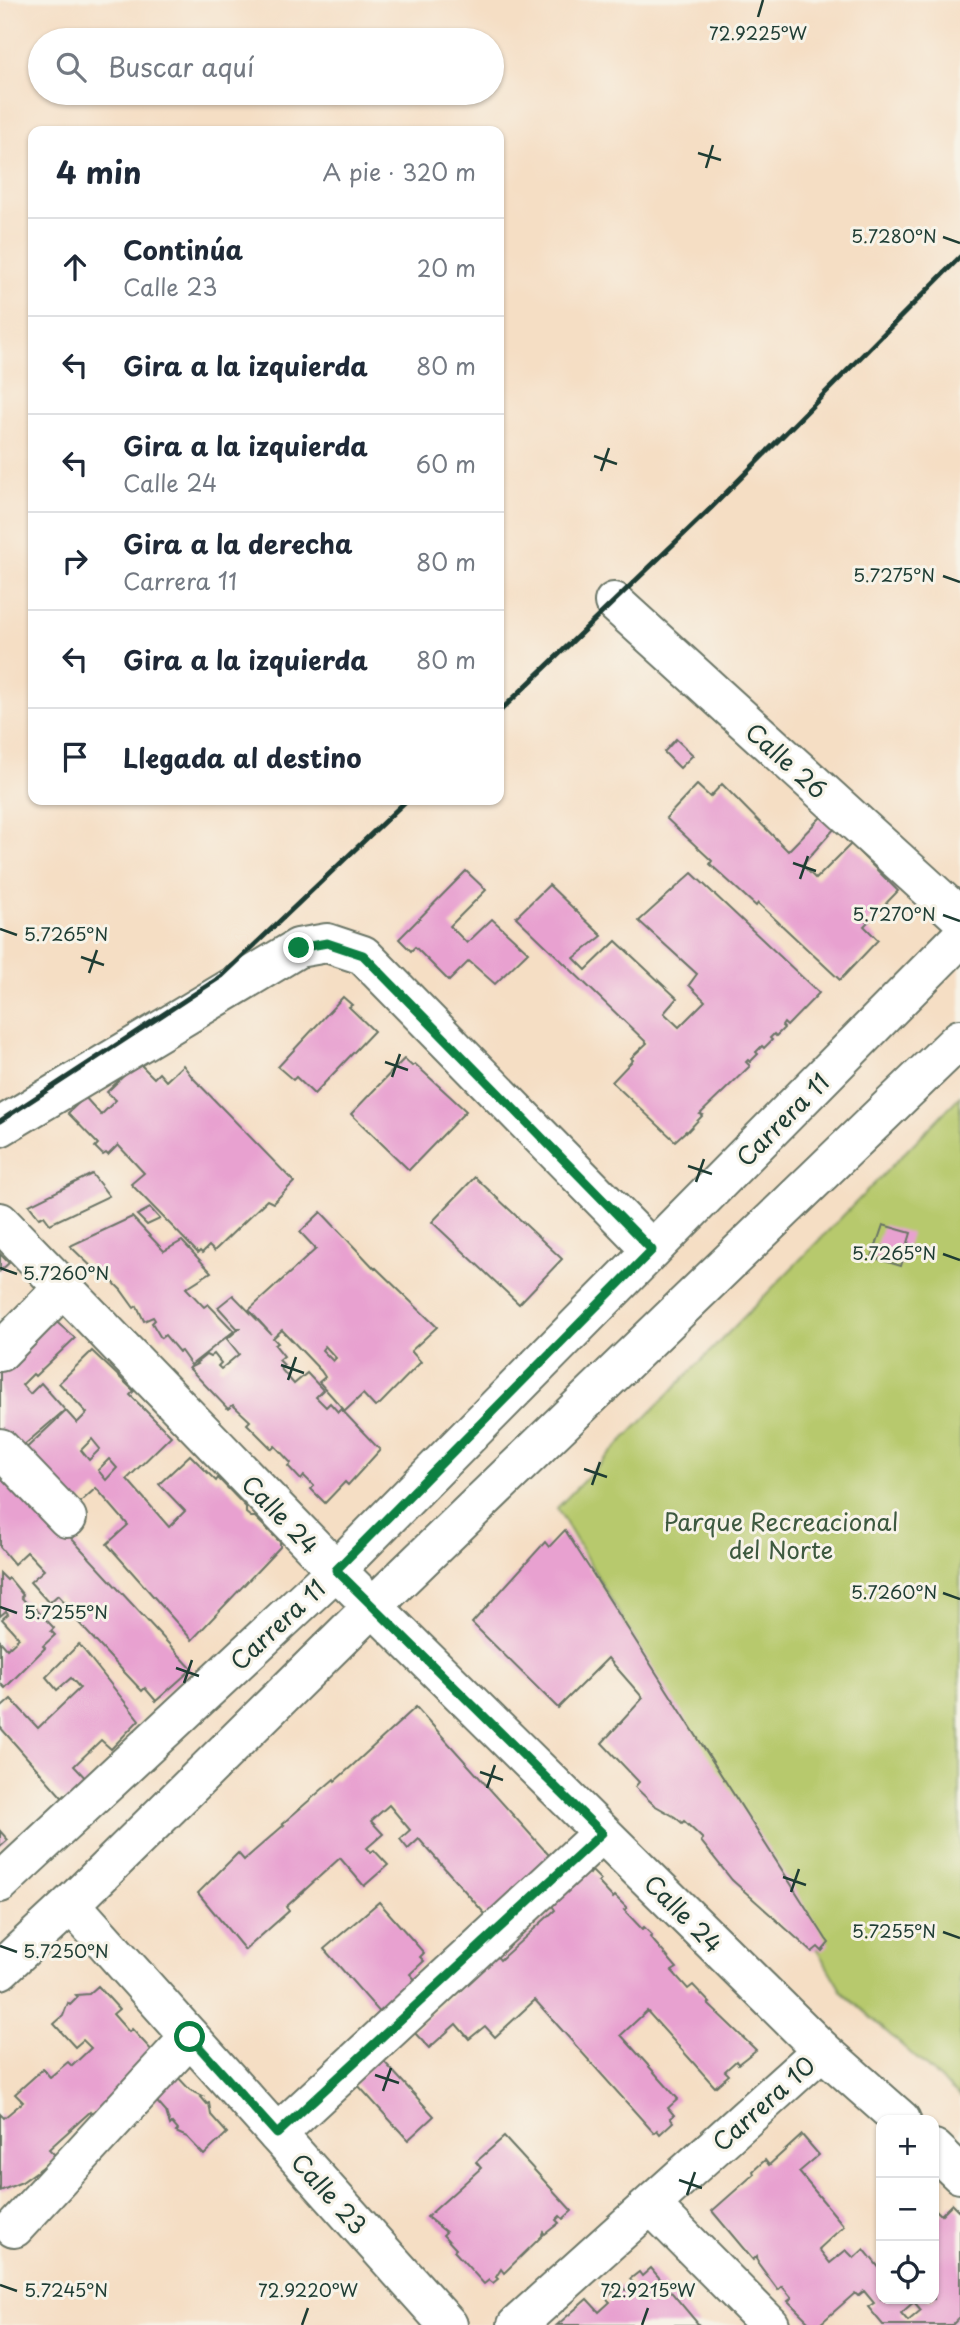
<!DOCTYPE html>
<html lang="es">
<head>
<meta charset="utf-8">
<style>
	body { margin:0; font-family:"Playpen Sans",sans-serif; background:#f6f6f7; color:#1f2937 }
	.controls { position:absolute; right:21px; bottom:21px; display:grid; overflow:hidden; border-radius:14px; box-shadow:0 2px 5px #0004 }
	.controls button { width:63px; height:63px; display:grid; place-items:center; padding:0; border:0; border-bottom:2px solid #e0e1e3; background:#fff; color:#1f2937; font:35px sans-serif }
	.stop { position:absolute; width:21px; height:21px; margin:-16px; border:5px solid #0b8043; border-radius:50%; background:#fff }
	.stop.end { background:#0b8043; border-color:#fff; box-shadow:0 2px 7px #0008 }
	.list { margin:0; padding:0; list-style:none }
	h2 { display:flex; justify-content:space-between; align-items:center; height:91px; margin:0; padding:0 28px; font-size:30px }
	h2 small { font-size:23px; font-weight:400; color:#747a83 }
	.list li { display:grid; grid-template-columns:46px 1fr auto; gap:21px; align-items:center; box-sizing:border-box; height:98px; padding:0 28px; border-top:2px solid #e0e1e3 }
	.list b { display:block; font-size:26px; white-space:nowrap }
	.list p { margin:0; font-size:23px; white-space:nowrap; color:#747a83 }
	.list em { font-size:23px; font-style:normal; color:#747a83 }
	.icon { flex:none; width:38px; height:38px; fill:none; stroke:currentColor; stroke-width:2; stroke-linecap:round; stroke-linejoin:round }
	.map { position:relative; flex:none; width:960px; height:2325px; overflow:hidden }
	.search { position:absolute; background:#fff; box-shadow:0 2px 5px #0004; left:28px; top:28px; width:476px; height:77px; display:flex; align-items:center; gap:18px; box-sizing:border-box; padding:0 24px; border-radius:38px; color:#747a83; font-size:26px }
	.panel { position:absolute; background:#fff; box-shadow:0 2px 5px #0004; left:28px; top:126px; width:476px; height:679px; border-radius:14px }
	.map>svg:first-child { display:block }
</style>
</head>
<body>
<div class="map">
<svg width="960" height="2325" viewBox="0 0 960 2325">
	<rect width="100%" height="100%" fill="#f7f3e8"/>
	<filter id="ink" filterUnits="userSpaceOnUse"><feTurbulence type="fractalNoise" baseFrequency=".0143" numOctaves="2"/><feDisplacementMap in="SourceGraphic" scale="14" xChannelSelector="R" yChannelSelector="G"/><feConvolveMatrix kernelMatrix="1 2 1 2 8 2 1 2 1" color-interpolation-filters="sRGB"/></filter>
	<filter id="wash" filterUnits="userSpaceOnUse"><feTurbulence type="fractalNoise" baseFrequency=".00686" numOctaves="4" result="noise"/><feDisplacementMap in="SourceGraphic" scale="28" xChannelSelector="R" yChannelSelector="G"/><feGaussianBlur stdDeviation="1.57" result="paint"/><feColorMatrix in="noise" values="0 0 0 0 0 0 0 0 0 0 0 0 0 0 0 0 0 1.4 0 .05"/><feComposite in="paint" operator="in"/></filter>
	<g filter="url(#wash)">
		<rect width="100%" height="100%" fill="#f5dec4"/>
		<path fill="#b7c96d" stroke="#6b8350" stroke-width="2" d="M 960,1096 L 960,2097 L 842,1992 L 557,1508 Z"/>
		<g id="blocks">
			<g fill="#e8a1d0" fill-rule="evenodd">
				<path d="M 676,739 L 693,755 L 680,768 L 664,752 Z"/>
				<path d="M 722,784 L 788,851 L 822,816 L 835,828 L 802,865 L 816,879 L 851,844 L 898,891 L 864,926 L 878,940 L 840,980 L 758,903 L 756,906 L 710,864 L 712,861 L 666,818 L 697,785 L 710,797 Z"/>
				<path d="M 466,871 L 486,890 L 450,926 L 467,943 L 492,919 L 528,952 L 495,984 L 469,961 L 449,981 L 415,947 L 411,951 L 399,939 Z"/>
				<path d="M 692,873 L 819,993 L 787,1026 L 784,1023 L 782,1026 L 784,1028 L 776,1036 L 774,1034 L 770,1038 L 772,1040 L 764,1048 L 762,1046 L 756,1052 L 758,1054 L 750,1062 L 748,1060 L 746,1062 L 750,1066 L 700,1114 L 703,1115 L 687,1132 L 686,1131 L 675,1141 L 612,1082 L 633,1060 L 631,1058 L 647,1043 L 516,917 L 549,885 L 602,936 L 574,958 L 586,970 L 616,941 L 677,998 L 664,1013 L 679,1027 L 705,1001 L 689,985 L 697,974 L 639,921 Z"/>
				<path d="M 343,997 L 352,1005 L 349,1007 L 374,1031 L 314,1094 L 296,1077 L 293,1080 L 278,1067 Z"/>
				<path d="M 404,1059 L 412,1066 L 415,1064 L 466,1111 L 409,1170 L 351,1114 Z"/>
				<path d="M 138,1062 L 154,1078 L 159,1073 L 166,1081 L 183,1065 L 193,1078 L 294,1182 L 273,1203 L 267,1200 L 214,1251 L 209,1246 L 202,1253 L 200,1251 L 198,1253 L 131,1184 L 144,1173 L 118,1145 L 108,1155 L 106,1153 L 103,1155 L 95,1147 L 98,1144 L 68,1113 L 85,1097 L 101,1115 L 116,1100 L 107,1092 Z"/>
				<path d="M 92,1174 L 109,1196 L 50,1224 L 44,1216 L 39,1218 L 29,1205 Z"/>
				<path d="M 475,1177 L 562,1259 L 519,1304 L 432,1222 Z"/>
				<path d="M 150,1208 L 160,1219 L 147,1225 L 137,1215 Z"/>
				<path d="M 321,1212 L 375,1269 L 376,1268 L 437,1327 L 411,1351 L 421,1362 L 379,1405 L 375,1407 L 363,1394 L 345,1411 L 319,1382 L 325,1377 L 321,1371 L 282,1330 L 273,1338 L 278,1343 L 275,1345 L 284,1356 L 279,1360 L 284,1365 L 280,1368 L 294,1384 L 307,1373 L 323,1390 L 316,1397 L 326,1407 L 330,1403 L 338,1412 L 341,1409 L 380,1450 L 348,1485 L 345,1482 L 325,1503 L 311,1489 L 314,1486 L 304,1476 L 301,1480 L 288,1466 L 291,1463 L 275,1446 L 272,1449 L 247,1424 L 250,1421 L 233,1405 L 228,1409 L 189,1368 L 197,1364 L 196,1363 L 206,1355 L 210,1357 L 214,1354 L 221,1363 L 218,1366 L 221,1369 L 239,1354 L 227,1339 L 240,1328 L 237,1328 L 218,1307 L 233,1295 L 271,1334 L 249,1310 L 316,1249 L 300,1232 ZM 325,1346 L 336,1358 L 333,1361 L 322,1350 Z"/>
				<path d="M 132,1217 L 164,1251 L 182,1241 L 211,1272 L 186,1288 L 204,1307 L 208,1304 L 234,1331 L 191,1365 L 181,1351 L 179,1352 L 165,1335 L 161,1338 L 152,1323 L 155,1320 L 153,1317 L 144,1321 L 137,1306 L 134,1308 L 121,1290 L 102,1271 L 98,1273 L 70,1246 Z"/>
				<path d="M 883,1225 L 911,1233 L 901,1266 L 872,1257 Z"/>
				<path d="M 0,1254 L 9,1263 L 0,1271 Z"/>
				<path d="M 52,1318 L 75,1338 L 35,1376 L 33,1374 L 22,1385 L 30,1394 L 41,1383 L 65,1410 L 17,1451 L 0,1432 L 0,1362 Z"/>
				<path d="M 92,1351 L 134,1391 L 130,1395 L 171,1436 L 127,1479 L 169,1527 L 185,1511 L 159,1484 L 190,1455 L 216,1481 L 218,1478 L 246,1507 L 246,1513 L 251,1517 L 255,1517 L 280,1542 L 280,1547 L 192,1640 L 107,1544 L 128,1525 L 96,1488 L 75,1507 L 19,1455 L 66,1411 L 77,1423 L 87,1413 L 59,1383 ZM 92,1439 L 100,1449 L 89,1460 L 81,1450 ZM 109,1459 L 117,1468 L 106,1480 L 98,1470 Z"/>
				<path d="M 0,1461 L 192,1669 L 156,1701 L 145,1688 L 142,1691 L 110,1657 L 68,1611 L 70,1608 L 58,1595 L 49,1603 L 30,1582 L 44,1570 L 27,1552 L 14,1564 L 0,1547 Z"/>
				<path d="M 565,1530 L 826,1939 L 829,1943 L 822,1951 L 818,1947 L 812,1952 L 732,1880 L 701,1841 L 703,1839 L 684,1821 L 682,1823 L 675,1817 L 654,1805 L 635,1787 L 639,1782 L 602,1743 L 643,1698 L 608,1658 L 558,1708 L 472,1623 L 545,1542 L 549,1547 Z"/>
				<path d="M 0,1573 L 7,1580 L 9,1578 L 23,1595 L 21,1597 L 30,1607 L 32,1605 L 54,1628 L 51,1631 L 55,1635 L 43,1646 L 45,1648 L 5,1688 L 0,1683 L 0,1641 L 7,1649 L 19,1638 L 2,1619 L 8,1614 L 6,1611 L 0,1616 Z"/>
				<path d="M 79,1644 L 139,1720 L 111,1749 L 101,1740 L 74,1766 L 90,1783 L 67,1803 L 0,1727 L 0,1705 L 2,1707 L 11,1699 L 38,1728 L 80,1688 L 71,1678 L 57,1690 L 46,1677 Z"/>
				<path d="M 416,1707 L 557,1864 L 492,1922 L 419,1839 L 408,1849 L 400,1839 L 410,1830 L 389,1805 L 371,1821 L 383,1834 L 367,1848 L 371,1852 L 374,1850 L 388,1865 L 364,1886 L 340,1858 L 286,1907 L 289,1911 L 245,1950 L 198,1893 L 238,1853 L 244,1860 L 284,1825 L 282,1824 L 334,1779 L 335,1781 L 353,1765 Z"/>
				<path d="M 0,1831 L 8,1840 L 0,1847 Z"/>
				<path d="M 587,1871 L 590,1874 L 592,1871 L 601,1880 L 598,1882 L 600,1884 L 613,1898 L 615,1896 L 627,1908 L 624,1910 L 642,1929 L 644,1927 L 652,1935 L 650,1937 L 677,1968 L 672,1971 L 688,1989 L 693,1985 L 710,2003 L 708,2004 L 756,2050 L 738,2064 L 736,2061 L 725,2071 L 729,2075 L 715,2087 L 647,2011 L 621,2035 L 678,2099 L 668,2108 L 674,2115 L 670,2118 L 673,2122 L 660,2134 L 657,2130 L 654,2133 L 535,2000 L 495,2037 L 485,2026 L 469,2039 L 456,2024 L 429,2048 L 413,2031 L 496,1955 L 500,1960 L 555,1910 L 551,1904 Z"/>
				<path d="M 379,1902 L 424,1953 L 420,1957 L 424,1961 L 410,1974 L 420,1985 L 382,2015 L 324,1949 Z"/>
				<path d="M 98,1986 L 119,2009 L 113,2014 L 129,2032 L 132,2029 L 155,2054 L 98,2121 L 90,2112 L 49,2149 L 57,2157 L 22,2182 L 0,2191 L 0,2114 L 4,2118 L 23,2102 L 15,2094 L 43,2069 L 50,2077 L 68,2062 L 72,2066 L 91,2048 L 83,2040 L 75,2047 L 54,2024 L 63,2016 L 68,2003 L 70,2005 L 78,1997 L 76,1995 L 89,1994 Z"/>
				<path d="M 379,2056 L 434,2116 L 408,2140 L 356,2083 Z"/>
				<path d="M 175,2074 L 190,2090 L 203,2096 L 201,2097 L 207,2104 L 209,2103 L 211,2115 L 227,2133 L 204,2155 L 187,2137 L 178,2133 L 176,2132 L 178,2130 L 172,2123 L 170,2125 L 166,2112 L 151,2095 Z"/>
				<path d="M 802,2135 L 819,2155 L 799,2172 L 844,2226 L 819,2249 L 830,2263 L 846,2250 L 854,2258 L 864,2249 L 881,2270 L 881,2299 L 934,2299 L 934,2208 L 941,2215 L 952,2204 L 960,2212 L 960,2317 L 952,2325 L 883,2325 L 868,2307 L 874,2303 L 864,2291 L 858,2296 L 855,2293 L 819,2325 L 812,2325 L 788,2301 L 792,2298 L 782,2286 L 778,2290 L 758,2263 L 757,2256 L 753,2260 L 712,2211 L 754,2174 L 753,2171 L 765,2160 L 769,2165 ZM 914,2302 L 921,2310 L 908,2321 L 901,2313 Z"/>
				<path d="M 504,2137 L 572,2211 L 563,2219 L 560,2216 L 556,2220 L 559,2223 L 545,2234 L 543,2232 L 542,2234 L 543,2235 L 504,2273 L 501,2269 L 496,2277 L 498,2279 L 493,2283 L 489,2280 L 484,2284 L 454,2251 L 456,2249 L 443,2235 L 446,2232 L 427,2217 L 481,2168 L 476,2162 Z"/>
				<path d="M 651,2268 L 699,2325 L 557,2325 L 587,2299 L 599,2312 L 610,2302 L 606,2298 L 620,2285 L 626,2290 L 634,2284 L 630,2279 L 639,2272 L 642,2276 Z"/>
			</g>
		</g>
	</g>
	<g filter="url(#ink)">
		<use href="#blocks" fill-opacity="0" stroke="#6a7566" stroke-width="2"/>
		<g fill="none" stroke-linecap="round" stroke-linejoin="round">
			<g stroke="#6a7566" stroke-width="42">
				<g id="minor">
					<path d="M 614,602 L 960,917"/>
					<path d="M 0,1127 L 298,948 L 327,943 L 363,955 L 652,1250"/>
					<path d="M 0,1222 L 336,1570 L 822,2050 L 901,2120"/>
					<path d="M 0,1352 L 62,1289"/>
					<path d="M 0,1448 L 67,1518"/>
					<path d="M 71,1904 L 448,2325"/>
					<path d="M 277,2134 L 602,1833"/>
					<path d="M 934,2149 L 960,2174"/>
					<path d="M 651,2205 L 770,2325"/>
					<path d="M 14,2228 L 190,2037"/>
					<path d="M 517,2325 L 822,2050"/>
				</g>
			</g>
			<g stroke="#6a7566" stroke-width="42">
				<g id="major">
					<path d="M 0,1883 L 336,1570 L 960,938"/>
					<path d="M 0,1970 L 71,1904 L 373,1606 L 960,1039"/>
				</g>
			</g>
			<use href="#minor" stroke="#fff" stroke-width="38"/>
			<use href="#major" stroke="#fff" stroke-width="38"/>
			<g stroke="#1f3d34" stroke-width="5">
				<path d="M 499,712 L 711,508 L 960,257"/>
				<path d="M 0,1121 L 222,976 L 407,800"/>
			</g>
		</g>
	</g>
	<g fill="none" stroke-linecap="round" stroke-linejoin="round" filter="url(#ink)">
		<path stroke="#0b8043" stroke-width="9" d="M 190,2037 L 277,2134 L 602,1833 L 336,1570 L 652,1250 L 363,955 L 327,943 L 299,948"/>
	</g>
	<path fill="none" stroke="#1f3d34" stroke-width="2.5" d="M 758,17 L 763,0M 698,153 L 721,160M 706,168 L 713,145M 943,237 L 960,243M 594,456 L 617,464M 601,471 L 609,448M 943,576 L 960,582M 793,863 L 816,871M 800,879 L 808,856M 943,915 L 960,921M 0,929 L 17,935M 81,957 L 104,965M 89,973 L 97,950M 385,1062 L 408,1070M 392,1077 L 400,1054M 688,1166 L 712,1174M 696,1182 L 704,1159M 943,1254 L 960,1260M 0,1268 L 17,1274M 281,1365 L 304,1373M 288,1380 L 296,1357M 584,1469 L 607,1477M 592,1485 L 600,1462M 943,1593 L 960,1599M 0,1607 L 17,1613M 176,1668 L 199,1676M 184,1683 L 192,1660M 480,1772 L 503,1780M 487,1788 L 495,1765M 783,1877 L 806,1885M 791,1892 L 799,1869M 943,1932 L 960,1938M 0,1946 L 17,1952M 375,2075 L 399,2083M 383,2091 L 391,2068M 679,2180 L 702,2188M 687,2195 L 695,2172M 0,2285 L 17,2291M 302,2325 L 308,2308M 642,2325 L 648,2308"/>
	<g text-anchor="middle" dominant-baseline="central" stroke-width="6" stroke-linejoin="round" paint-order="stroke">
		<g font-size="24" fill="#1f3d34" stroke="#f7f3e8">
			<text transform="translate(787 760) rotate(42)">Calle 26</text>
			<text transform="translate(782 1119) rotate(-45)">Carrera 11</text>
			<text transform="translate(281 1514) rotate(46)">Calle 24</text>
			<text transform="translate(277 1624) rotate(-43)">Carrera 11</text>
			<text transform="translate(684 1913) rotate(45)">Calle 24</text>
			<text transform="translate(763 2103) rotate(-42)">Carrera 10</text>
			<text transform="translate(330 2193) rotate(48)">Calle 23</text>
		</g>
		<g font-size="24" fill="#3d593f" stroke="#f7f3e8">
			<text x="781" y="1521">Parque Recreacional<tspan x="781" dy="28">del Norte</tspan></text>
		</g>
	</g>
	<g font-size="18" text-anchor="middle" fill="#1f3d34" stroke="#f7f3e8" stroke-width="6" stroke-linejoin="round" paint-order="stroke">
		<text x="758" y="40">72.9225°W</text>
		<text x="894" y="243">5.7280°N</text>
		<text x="894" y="582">5.7275°N</text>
		<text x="894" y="921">5.7270°N</text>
		<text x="66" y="941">5.7265°N</text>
		<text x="894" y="1260">5.7265°N</text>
		<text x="66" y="1280">5.7260°N</text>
		<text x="894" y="1599">5.7260°N</text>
		<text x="66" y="1619">5.7255°N</text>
		<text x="894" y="1938">5.7255°N</text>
		<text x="66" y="1958">5.7250°N</text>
		<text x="66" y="2297">5.7245°N</text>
		<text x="308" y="2297">72.9220°W</text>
		<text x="648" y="2297">72.9215°W</text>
	</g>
</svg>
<div class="controls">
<button>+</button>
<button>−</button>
<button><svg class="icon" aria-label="locate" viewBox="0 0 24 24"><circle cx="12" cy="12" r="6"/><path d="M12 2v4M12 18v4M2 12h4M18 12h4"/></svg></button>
</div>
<div class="stop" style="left:190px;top:2037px"></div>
<div class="stop end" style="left:299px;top:948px"></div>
<div class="search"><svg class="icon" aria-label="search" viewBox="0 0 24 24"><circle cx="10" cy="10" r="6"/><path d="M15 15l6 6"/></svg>Buscar aquí</div>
<section class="panel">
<h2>4 min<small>A pie · 320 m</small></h2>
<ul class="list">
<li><svg class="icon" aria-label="ahead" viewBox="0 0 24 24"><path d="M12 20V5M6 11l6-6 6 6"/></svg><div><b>Continúa</b><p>Calle 23</p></div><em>20 m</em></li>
<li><svg class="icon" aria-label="left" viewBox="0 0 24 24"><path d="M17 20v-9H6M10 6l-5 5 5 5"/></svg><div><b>Gira a la izquierda</b></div><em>80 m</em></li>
<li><svg class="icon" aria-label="left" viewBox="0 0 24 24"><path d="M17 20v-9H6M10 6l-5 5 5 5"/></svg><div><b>Gira a la izquierda</b><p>Calle 24</p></div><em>60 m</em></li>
<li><svg class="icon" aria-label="right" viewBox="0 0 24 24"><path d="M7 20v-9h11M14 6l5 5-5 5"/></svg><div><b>Gira a la derecha</b><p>Carrera 11</p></div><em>80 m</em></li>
<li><svg class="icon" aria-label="left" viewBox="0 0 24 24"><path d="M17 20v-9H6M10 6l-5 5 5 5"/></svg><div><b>Gira a la izquierda</b></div><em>80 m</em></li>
<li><svg class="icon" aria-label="arrive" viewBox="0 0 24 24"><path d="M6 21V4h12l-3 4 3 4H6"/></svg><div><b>Llegada al destino</b></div></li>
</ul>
</section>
</div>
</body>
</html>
